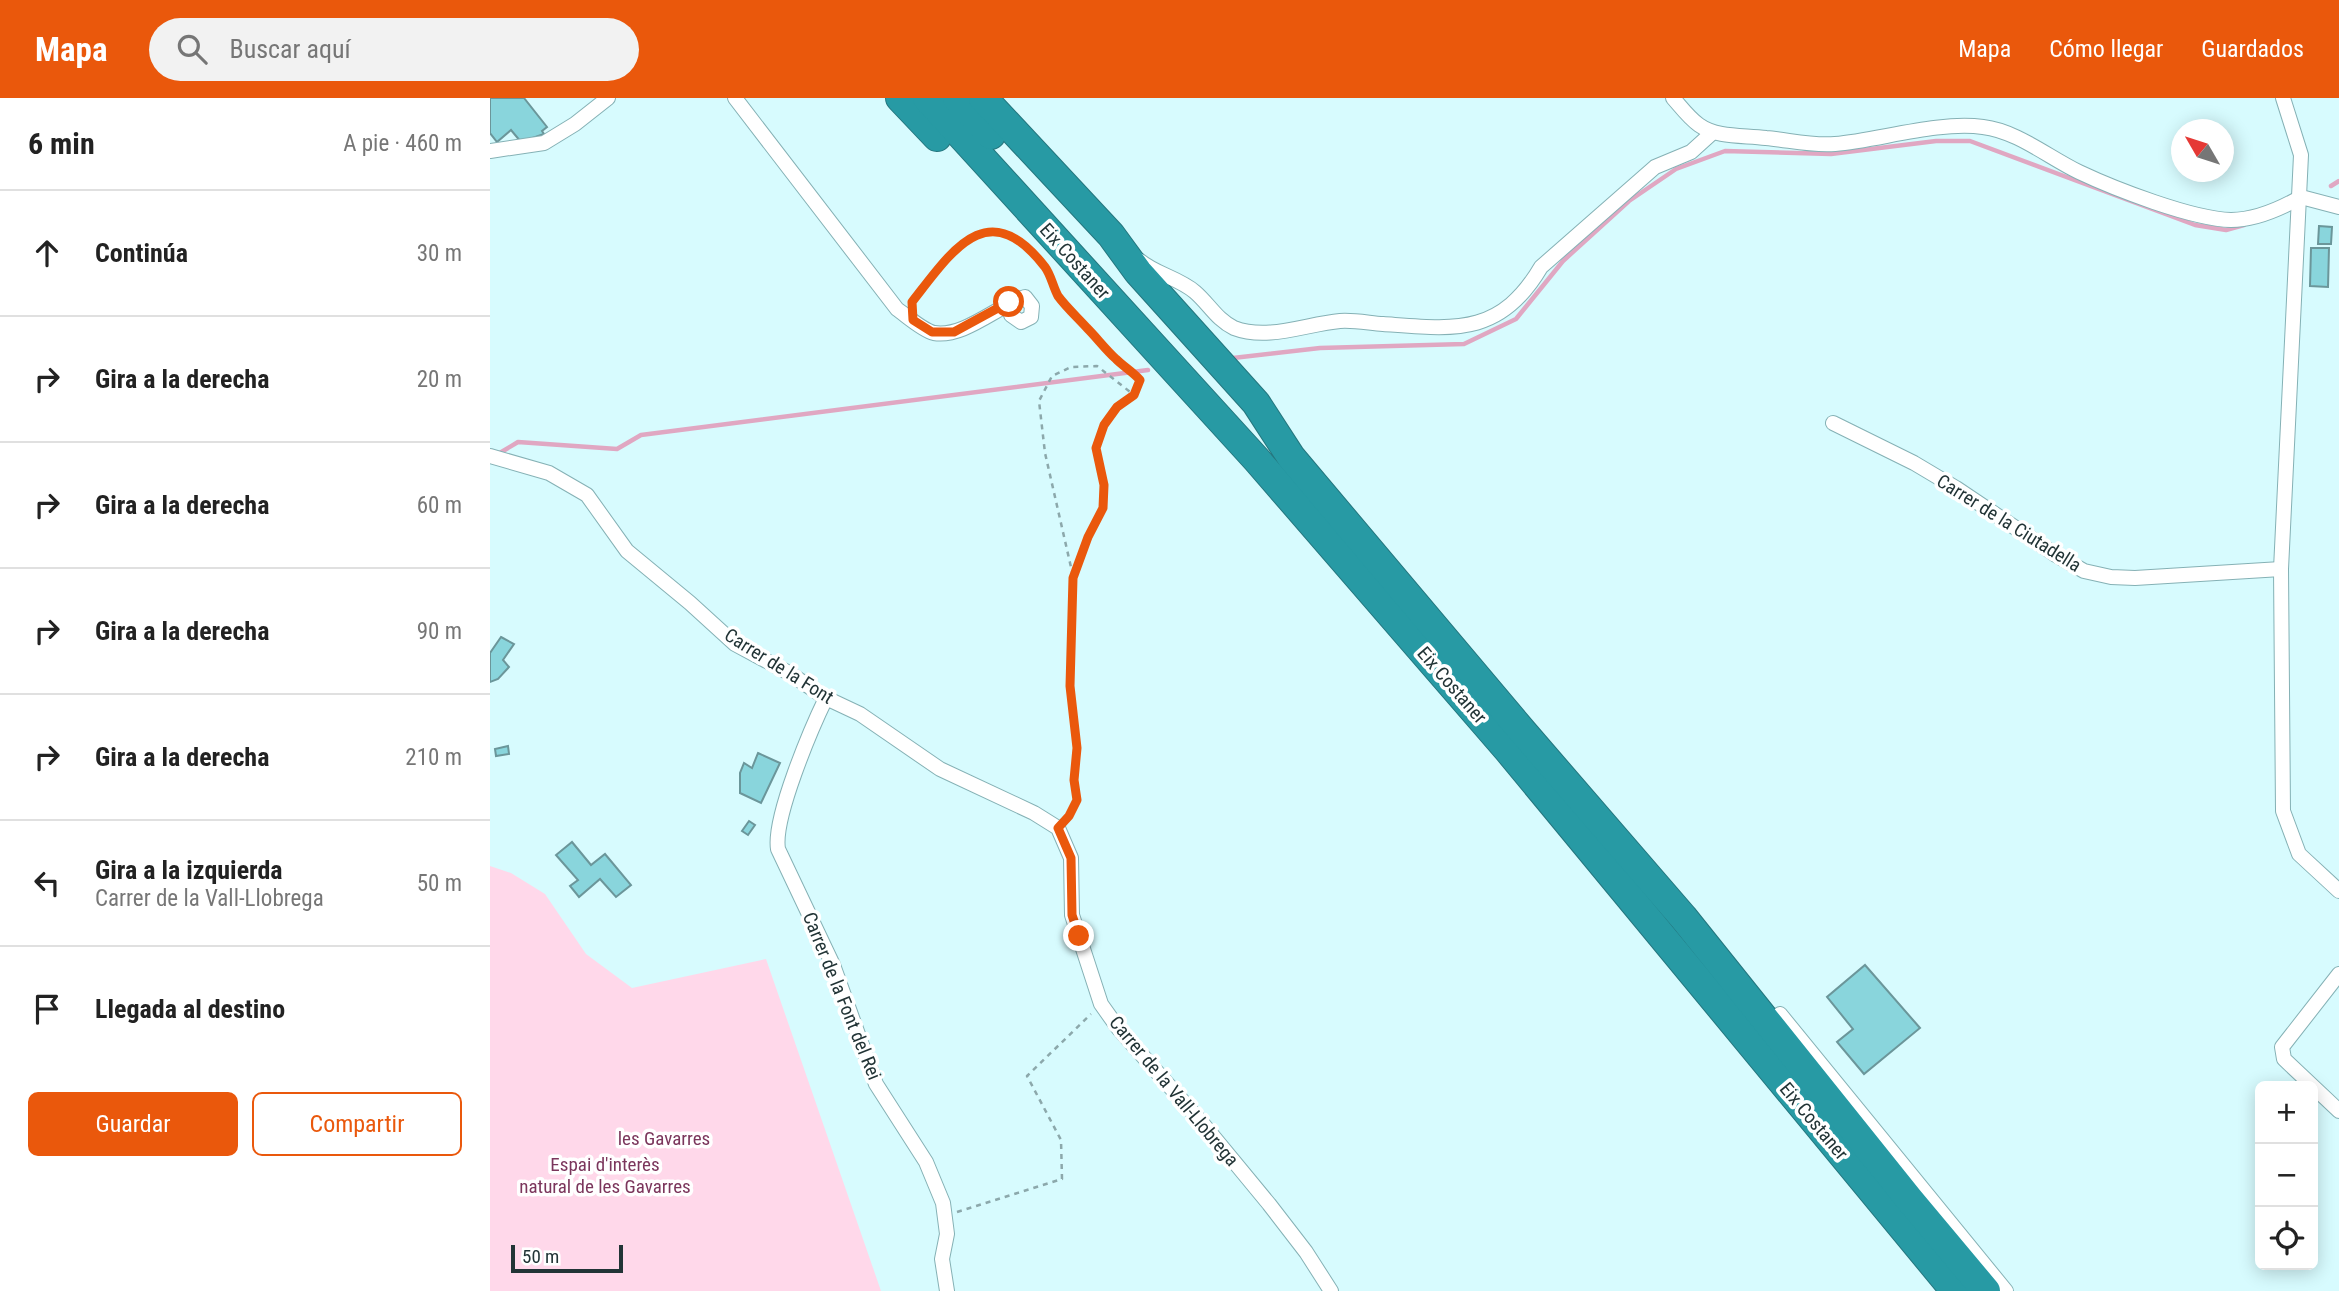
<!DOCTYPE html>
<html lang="es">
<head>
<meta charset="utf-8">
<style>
	body { margin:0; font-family:"Roboto Condensed",sans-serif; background:#f2f2f2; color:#222 }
	.controls { position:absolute; right:21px; bottom:21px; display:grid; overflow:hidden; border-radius:10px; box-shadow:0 4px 18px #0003 }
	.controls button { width:63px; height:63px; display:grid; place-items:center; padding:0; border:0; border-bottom:2px solid #e0e0e0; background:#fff; color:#222; font:35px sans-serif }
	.compass { position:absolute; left:1681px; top:21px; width:63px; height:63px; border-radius:50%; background:#fff; box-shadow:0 4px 18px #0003; rotate:309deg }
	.scale { position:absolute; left:21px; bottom:18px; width:112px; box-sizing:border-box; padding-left:7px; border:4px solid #223436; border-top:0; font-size:19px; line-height:24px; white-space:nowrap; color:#223436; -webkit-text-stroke:5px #fff; paint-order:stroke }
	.stop { position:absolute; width:21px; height:21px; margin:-16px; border:5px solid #ea580c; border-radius:50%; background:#fff }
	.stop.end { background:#ea580c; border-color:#fff; box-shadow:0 2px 7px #0008 }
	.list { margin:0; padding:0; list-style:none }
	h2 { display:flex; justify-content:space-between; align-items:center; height:91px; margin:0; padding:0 28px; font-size:30px }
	h2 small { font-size:23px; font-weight:400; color:#767676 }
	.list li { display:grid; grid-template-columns:46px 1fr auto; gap:21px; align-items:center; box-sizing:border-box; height:126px; padding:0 28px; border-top:2px solid #e0e0e0 }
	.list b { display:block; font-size:26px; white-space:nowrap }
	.list p { margin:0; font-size:23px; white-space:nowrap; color:#767676 }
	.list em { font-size:23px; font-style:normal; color:#767676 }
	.actions { display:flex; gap:14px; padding:21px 28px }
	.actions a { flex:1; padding:16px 0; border:2px solid #ea580c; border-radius:10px; text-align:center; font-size:24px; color:#ea580c }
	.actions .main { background:#ea580c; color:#fff }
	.icon { flex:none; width:38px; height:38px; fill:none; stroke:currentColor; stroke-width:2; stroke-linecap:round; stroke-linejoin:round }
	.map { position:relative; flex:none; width:1849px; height:1193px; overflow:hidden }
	header { display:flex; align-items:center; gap:42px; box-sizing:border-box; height:98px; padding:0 35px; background:#ea580c; color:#fff }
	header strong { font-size:33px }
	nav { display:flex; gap:38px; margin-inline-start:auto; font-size:24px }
	.search { width:490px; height:63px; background:#f2f2f2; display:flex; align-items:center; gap:18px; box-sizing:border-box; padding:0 24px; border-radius:38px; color:#767676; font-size:26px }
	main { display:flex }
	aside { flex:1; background:#fff }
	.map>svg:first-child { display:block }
</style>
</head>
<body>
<header>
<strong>Mapa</strong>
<div class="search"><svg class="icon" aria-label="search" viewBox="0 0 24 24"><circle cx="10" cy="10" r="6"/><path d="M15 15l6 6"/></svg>Buscar aquí</div>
<nav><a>Mapa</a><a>Cómo llegar</a><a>Guardados</a></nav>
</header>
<main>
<aside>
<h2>6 min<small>A pie · 460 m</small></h2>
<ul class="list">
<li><svg class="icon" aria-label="ahead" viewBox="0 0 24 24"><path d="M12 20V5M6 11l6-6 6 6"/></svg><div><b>Continúa</b></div><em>30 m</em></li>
<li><svg class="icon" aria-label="right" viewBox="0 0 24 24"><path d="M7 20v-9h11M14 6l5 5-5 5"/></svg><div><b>Gira a la derecha</b></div><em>20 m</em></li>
<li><svg class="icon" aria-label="right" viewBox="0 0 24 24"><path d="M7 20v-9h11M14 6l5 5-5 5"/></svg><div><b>Gira a la derecha</b></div><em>60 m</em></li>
<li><svg class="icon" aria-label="right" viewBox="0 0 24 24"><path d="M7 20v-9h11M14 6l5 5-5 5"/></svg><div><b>Gira a la derecha</b></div><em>90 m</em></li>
<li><svg class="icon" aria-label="right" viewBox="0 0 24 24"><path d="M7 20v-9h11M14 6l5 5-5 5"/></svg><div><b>Gira a la derecha</b></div><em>210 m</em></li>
<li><svg class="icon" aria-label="left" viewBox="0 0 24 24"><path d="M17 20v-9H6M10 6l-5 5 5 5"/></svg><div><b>Gira a la izquierda</b><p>Carrer de la Vall-Llobrega</p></div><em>50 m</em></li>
<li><svg class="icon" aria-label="arrive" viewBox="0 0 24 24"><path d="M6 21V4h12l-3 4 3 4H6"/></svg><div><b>Llegada al destino</b></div></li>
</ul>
<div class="actions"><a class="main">Guardar</a><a>Compartir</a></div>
</aside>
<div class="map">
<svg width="1849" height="1193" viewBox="0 0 1849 1193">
	<rect width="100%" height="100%" fill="#d7fbfe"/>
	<path fill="#ffd8ea" d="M 0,768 L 21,775 L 55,796 L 96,856 L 142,890 L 276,861 L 391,1193 L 0,1193 Z"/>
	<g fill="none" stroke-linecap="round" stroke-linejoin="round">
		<g stroke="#e0a7c2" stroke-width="4.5">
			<path d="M 1841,88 L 1849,83"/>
			<path d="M 743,260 L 830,250 L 974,246 L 1026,221 L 1073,163 L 1139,103 L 1186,71 L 1235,53 L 1341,56 L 1446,43 L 1480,43 L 1705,127 L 1736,132 L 1754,127"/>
			<path d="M 8,356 L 28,344 L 127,351 L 151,337 L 658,272"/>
		</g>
	</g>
	<g fill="#89d5dc" stroke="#6b969a" stroke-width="2">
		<path d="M 0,0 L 34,0 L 57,29 L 52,33 L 54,36 L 31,44 L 21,32 L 7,44 L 0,35 Z"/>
		<path d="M 1829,128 L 1842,129 L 1841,146 L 1828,146 Z"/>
		<path d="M 1821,150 L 1839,150 L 1838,189 L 1820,188 Z"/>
		<path d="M 11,539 L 24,546 L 13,562 L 19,569 L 8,581 L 0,584 L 0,555 Z"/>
		<path d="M 18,648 L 19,656 L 6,658 L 5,651 Z"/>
		<path d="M 268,655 L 290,665 L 271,705 L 250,695 L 250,675 L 254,665 L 262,670 Z"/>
		<path d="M 259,723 L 265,727 L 258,737 L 252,733 Z"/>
		<path d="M 82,744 L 101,767 L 115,756 L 141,787 L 126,799 L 110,781 L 89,799 L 80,788 L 88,782 L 66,757 Z"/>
		<path d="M 1375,867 L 1430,930 L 1374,976 L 1347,944 L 1363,931 L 1337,899 Z"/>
	</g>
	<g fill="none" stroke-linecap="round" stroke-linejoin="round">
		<g stroke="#85b1b5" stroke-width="16">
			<g id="street">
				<path d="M 245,0 L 407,211 C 417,218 432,232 444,235 C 474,240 507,208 535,199 L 542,208 L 541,219 L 531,224 L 521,217 L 519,204"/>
				<path d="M 1183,0 C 1191,9 1199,20 1209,27 C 1227,40 1254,37 1276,40 C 1299,42 1321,48 1345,46 C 1390,42 1448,23 1493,29 C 1527,33 1558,59 1589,74 C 1625,91 1702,121 1741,122 C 1765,122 1790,111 1811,99"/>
				<path d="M 1793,0 L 1811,57 L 1791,471 L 1793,713 L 1809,756 L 1849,793"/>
				<path d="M 0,53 L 54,45 L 85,26 L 118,0"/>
				<path d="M 1811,99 L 1849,109"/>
				<path d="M 649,162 C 665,176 689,180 705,194 C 719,206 727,222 744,230 C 778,243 816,226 850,223 C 864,222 879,225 893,226 C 963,231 1010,239 1051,169 L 1165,69 L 1201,54 L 1222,35"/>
				<path d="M 1343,325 L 1424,365 L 1466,390 L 1566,457 L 1594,473 L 1621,479 L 1645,480 L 1791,471"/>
				<path d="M 0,358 L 59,375 L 97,397 L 137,453 L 200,505 L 245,546 L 299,575 L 336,600 L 370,616 L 450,671 L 544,715 L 568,730 L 581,760 L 582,817 L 611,906 L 628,930 L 713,1026 L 779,1106 L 816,1154 L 841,1193"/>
				<path d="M 336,600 C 321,631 283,720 288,751 L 343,867 L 386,986 L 436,1064 L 453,1105 L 457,1136 L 452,1161 L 457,1193"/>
				<path d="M 1849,876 L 1792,949 L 1794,961 L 1849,1013"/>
				<path d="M 1290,916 L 1516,1193"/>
			</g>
		</g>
		<g stroke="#25767e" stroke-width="30">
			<g id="highway">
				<path d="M 410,0 L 447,39"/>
				<path d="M 437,0 L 767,362 L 1018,652 L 1465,1193"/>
				<path d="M 467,0 L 501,37"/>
				<path d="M 493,0 L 621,137 L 648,174 L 766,305 L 801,359 L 1033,634 L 1193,819 L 1419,1101 L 1496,1193"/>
			</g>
		</g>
		<g stroke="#8ca8ab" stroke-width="2.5" stroke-dasharray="5 5" stroke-linecap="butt">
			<path d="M 422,205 L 468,151 L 485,137 L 506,132 L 524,139 L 539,152 L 557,171 L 568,198 L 627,262 L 641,272 L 650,282 L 644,297 L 627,309 L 614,327 L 606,350 L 614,388 L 613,410 L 598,439 L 583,480 L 580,588 L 587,650 L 584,682 L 587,702 L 576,721"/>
			<path d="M 583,478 L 555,355 L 549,303 L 562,278 L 581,269 L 607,268 L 644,297"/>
			<path d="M 467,1114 L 572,1081 L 571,1042 L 537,978 L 601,916"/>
		</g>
		<use href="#street" stroke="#fff" stroke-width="14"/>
		<use href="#highway" stroke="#279aa4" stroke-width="28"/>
	</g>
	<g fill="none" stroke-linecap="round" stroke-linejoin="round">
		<path stroke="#ea580c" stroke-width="9" d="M 519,204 L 464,234 L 442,234 L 423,222 L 422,204 C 462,153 498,95 555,169 C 561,177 563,189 568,198 C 576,209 588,220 597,230 C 607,240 616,252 626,261 C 634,269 642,273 650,282 L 644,297 L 627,309 L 614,327 L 606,350 L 614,387 L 613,410 L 598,439 L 583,480 L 580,588 L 587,650 L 584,682 L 587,702 L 579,718 L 568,730 L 581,760 L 582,817 L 589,838"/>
	</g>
	<g text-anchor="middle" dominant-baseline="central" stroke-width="7" stroke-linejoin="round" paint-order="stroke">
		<g font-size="19" fill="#223436" stroke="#fff">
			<text transform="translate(585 163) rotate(48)">Eix Costaner</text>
			<text transform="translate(1519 425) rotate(32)">Carrer de la Ciutadella</text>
			<text transform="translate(289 568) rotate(32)">Carrer de la Font</text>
			<text transform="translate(962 587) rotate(49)">Eix Costaner</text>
			<text transform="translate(352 898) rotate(68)">Carrer de la Font del Rei</text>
			<text transform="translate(684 993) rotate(50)">Carrer de la Vall-Llobrega</text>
			<text transform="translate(1324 1023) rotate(50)">Eix Costaner</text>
		</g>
		<g font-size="19" fill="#7b365c" stroke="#fff">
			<text x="174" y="1040">les Gavarres</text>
			<text x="115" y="1066">Espai d'interès<tspan x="115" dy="22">natural de les Gavarres</tspan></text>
		</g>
	</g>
</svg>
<div class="controls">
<button>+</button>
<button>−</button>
<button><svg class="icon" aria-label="locate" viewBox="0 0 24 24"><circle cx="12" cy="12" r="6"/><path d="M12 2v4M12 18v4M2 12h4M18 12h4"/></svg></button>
</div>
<svg class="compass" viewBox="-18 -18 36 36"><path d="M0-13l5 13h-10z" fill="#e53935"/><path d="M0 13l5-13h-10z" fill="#767676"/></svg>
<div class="scale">50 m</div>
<div class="stop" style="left:519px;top:204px"></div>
<div class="stop end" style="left:589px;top:838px"></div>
</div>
</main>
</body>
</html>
